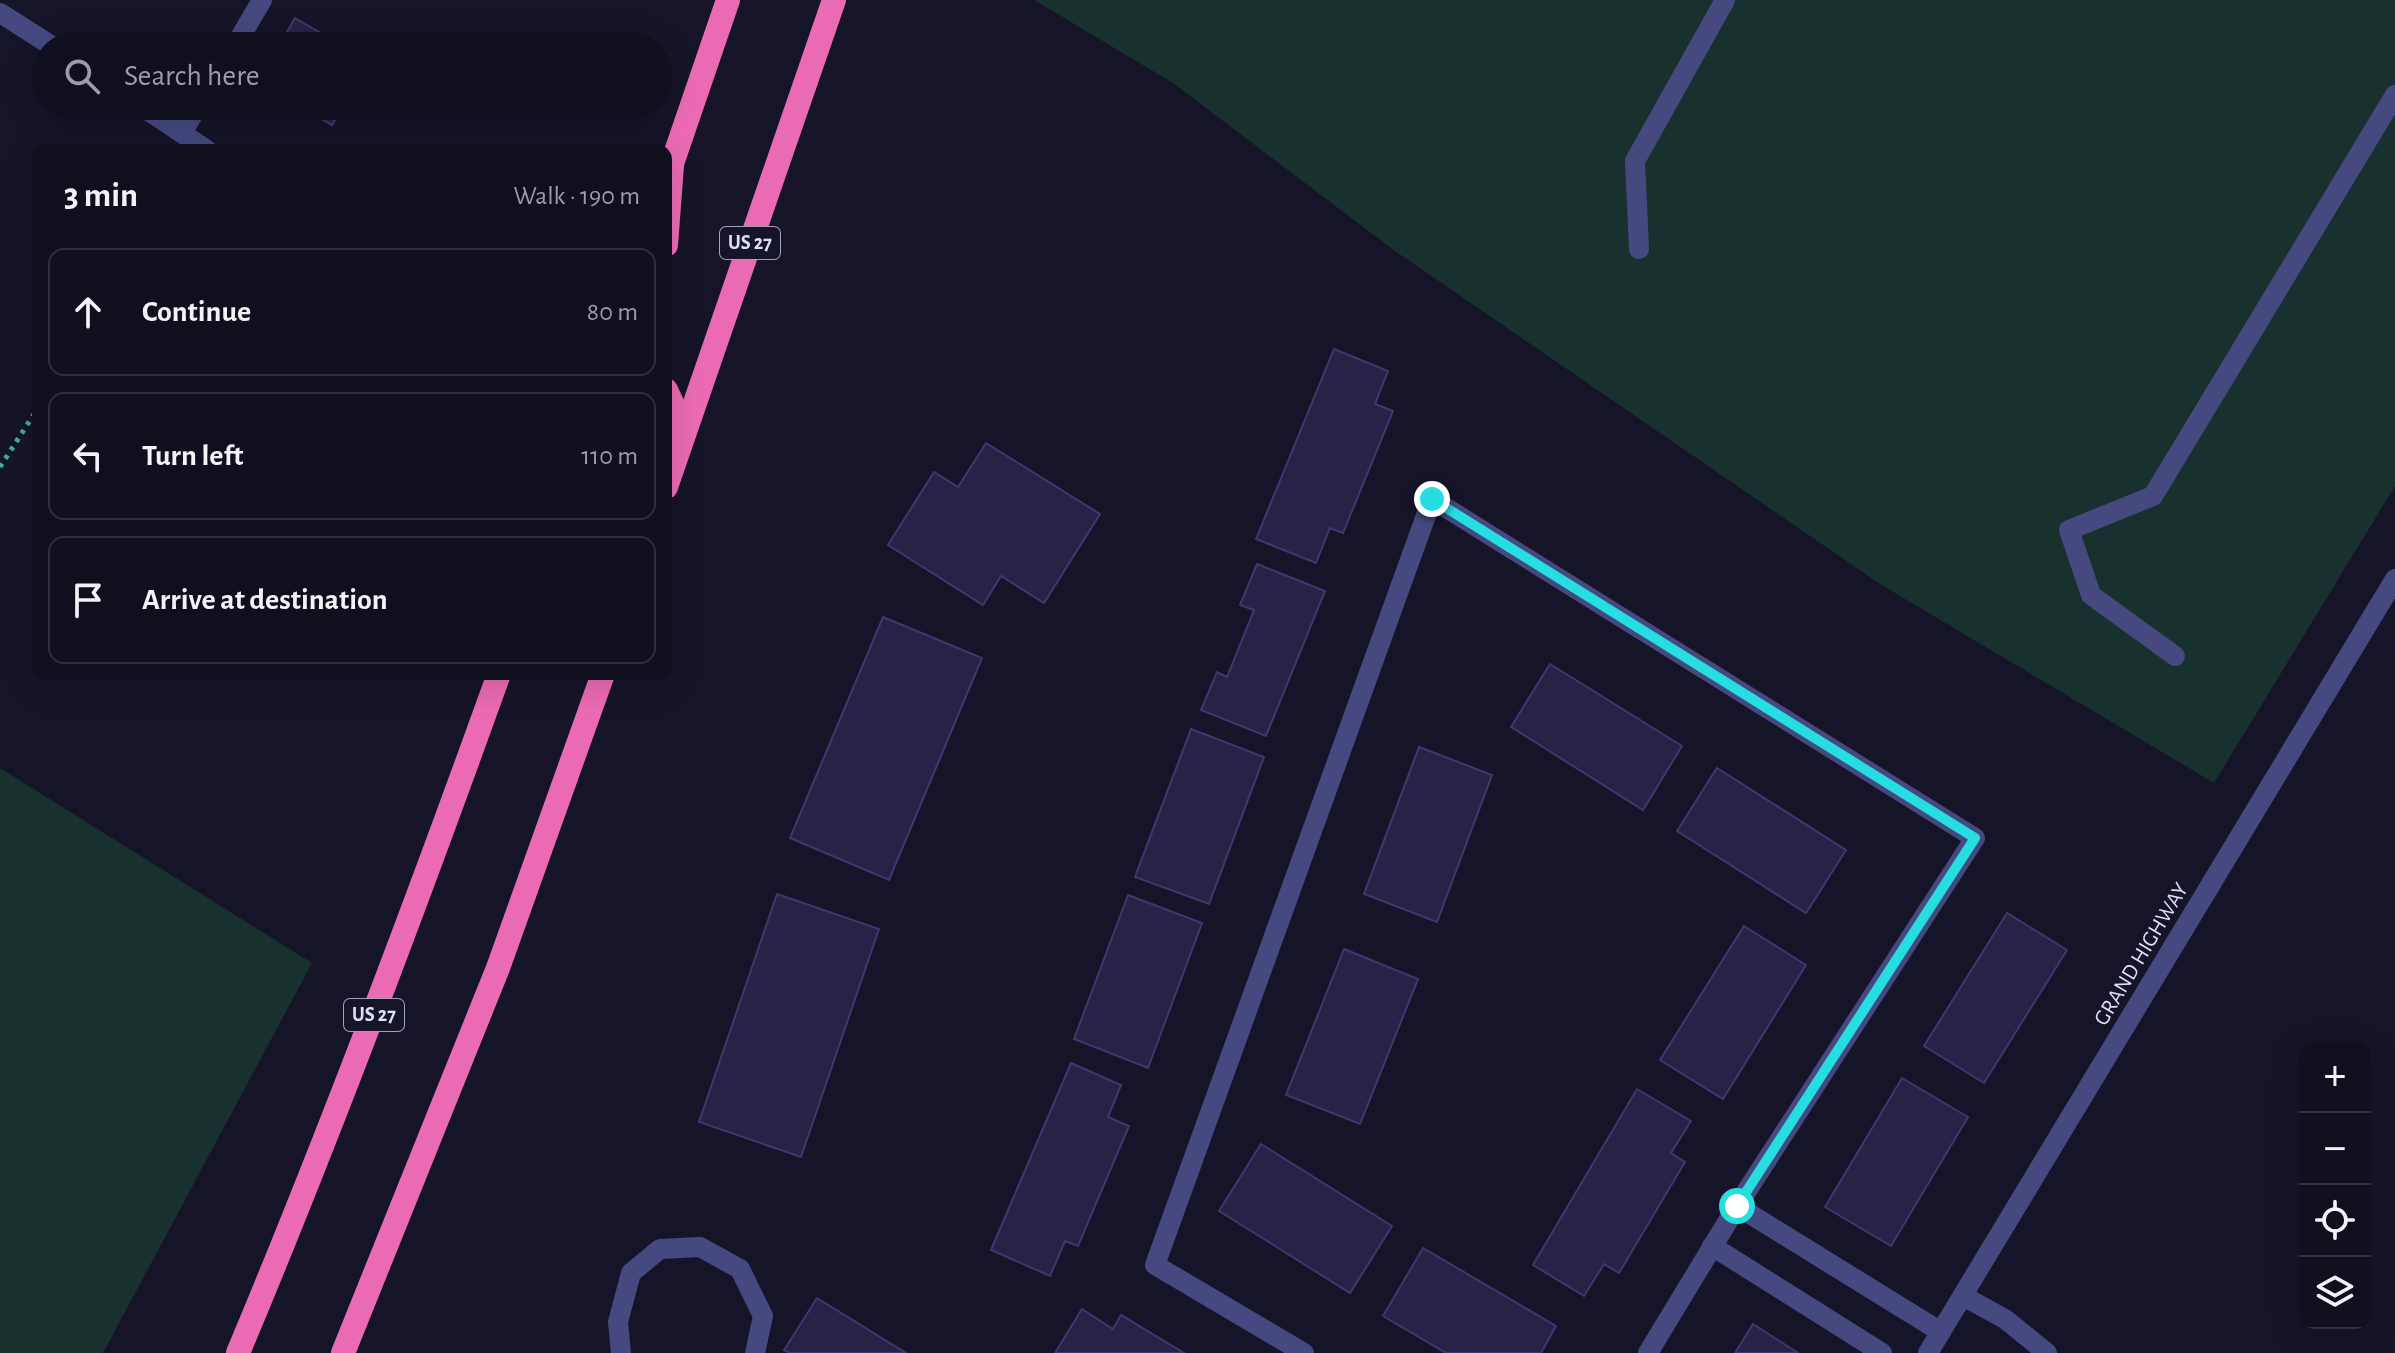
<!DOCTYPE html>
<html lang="en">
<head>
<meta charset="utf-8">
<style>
	body { margin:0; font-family:"Alegreya Sans",sans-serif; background:#191827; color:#f1f3f6 }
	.controls { position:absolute; right:24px; bottom:24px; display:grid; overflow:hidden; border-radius:16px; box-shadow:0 8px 32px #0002 }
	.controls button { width:72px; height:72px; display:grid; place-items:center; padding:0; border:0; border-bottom:2px solid #302f3c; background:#100f1e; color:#f1f3f6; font:40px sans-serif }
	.stop { position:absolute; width:24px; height:24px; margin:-18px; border:6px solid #26dee0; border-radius:50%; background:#fff }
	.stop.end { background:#26dee0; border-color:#fff; box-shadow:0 2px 8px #0008 }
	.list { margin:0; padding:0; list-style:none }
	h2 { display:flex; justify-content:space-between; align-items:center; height:104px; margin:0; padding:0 32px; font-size:34px }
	h2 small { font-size:26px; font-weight:400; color:#9c9ca4 }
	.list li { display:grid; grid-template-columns:52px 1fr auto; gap:24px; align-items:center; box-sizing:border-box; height:128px; margin:0 16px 16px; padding:0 16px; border:2px solid #302f3c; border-radius:16px }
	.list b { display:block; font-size:30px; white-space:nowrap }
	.list em { font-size:26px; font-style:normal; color:#9c9ca4 }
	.icon { flex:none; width:44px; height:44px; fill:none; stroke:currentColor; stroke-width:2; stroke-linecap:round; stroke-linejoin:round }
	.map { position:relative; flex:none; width:2395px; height:1353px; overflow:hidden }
	.search { position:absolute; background:#100f1e; box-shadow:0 8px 32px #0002; left:32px; top:32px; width:640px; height:88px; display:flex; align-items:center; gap:20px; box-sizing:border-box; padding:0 28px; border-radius:44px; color:#9c9ca4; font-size:30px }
	.panel { position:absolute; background:#100f1e; box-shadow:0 8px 32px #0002; left:32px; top:144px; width:640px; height:536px; border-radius:16px }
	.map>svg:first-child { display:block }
</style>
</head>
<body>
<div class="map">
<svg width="2395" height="1353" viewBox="0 0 2395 1353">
	<rect width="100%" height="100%" fill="#161428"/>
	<g fill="#18312e">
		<path d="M 1034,0 L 2395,0 L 2395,486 L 2214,783 L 1880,584 L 1395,251 L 1173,83 Z"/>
		<path d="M 0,768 L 312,963 L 103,1353 L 0,1353 Z"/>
	</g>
	<g fill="#272346" stroke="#3e386f" stroke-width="2">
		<path d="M 295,18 L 343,46 L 279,46 Z"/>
		<path d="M 300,106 L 343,106 L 332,125 Z"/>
		<path d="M 1334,349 L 1388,371 L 1375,404 L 1393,411 L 1343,533 L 1330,528 L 1316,563 L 1256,539 Z"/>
		<path d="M 986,443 L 1100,514 L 1044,603 L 1001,576 L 983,605 L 888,545 L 934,472 L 958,487 Z"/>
		<path d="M 1257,564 L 1325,591 L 1266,736 L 1201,710 L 1217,672 L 1227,677 L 1254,610 L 1240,605 Z"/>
		<path d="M 883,617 L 982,658 L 889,880 L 790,838 Z"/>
		<path d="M 1550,664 L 1682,746 L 1643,810 L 1511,727 Z"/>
		<path d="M 1191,729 L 1264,757 L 1209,904 L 1135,877 Z"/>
		<path d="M 1419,747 L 1492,775 L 1437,922 L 1364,894 Z"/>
		<path d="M 1717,768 L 1846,850 L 1806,913 L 1677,831 Z"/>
		<path d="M 777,894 L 879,929 L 801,1157 L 699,1122 Z"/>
		<path d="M 1128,895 L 1202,923 L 1148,1068 L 1074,1039 Z"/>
		<path d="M 2007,913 L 2067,950 L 1984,1083 L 1924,1046 Z"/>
		<path d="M 1744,926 L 1806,965 L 1723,1099 L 1660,1060 Z"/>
		<path d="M 1344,949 L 1418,979 L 1360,1124 L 1286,1095 Z"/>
		<path d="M 1071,1063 L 1121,1085 L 1108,1117 L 1129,1126 L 1078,1246 L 1065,1241 L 1050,1276 L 991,1250 Z"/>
		<path d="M 1902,1078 L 1968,1117 L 1891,1246 L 1825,1207 Z"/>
		<path d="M 1637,1089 L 1691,1121 L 1671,1153 L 1685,1162 L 1619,1273 L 1604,1264 L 1584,1296 L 1533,1265 Z"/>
		<path d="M 1261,1144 L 1392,1226 L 1350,1293 L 1219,1211 Z"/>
		<path d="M 1423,1248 L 1556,1326 L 1541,1353 L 1446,1353 L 1383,1316 Z"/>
		<path d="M 817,1298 L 906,1353 L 790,1353 L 784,1350 Z"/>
		<path d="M 1082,1309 L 1113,1329 L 1121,1315 L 1184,1353 L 1055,1353 Z"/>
		<path d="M 1753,1324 L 1798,1353 L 1735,1353 Z"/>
	</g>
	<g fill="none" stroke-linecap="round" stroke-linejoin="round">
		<path stroke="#42ac9c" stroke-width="5" stroke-dasharray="4 6" stroke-linecap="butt" d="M 0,467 L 38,408"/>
		<g stroke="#464980" stroke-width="20">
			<path d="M 0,13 L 52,46"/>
			<path d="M 235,46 L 262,0"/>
			<path d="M 141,106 L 207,150"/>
			<path d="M 182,133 L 198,106"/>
			<path d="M 1639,249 L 1635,161 L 1725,0"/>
			<path d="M 2175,656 L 2091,595 L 2069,530 L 2153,496 L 2395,95"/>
			<path d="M 1737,1206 L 1941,1332"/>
			<path d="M 1712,1246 L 1882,1353"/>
			<path d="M 1963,1296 L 2005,1319 L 2047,1353"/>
			<path d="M 621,1353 L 618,1322 L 631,1273 L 660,1249 L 700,1247 L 740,1269 L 763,1316 L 755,1353"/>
			<path d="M 1304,1353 L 1155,1265 L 1432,499 L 1975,838 L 1737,1206 L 1648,1353"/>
			<path d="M 1928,1353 L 2395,579"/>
		</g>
		<g stroke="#ea6bb3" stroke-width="24">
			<path d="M 666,181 L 728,0"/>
			<path d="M 666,245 L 672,165"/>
			<path d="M 666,390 L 685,431"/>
			<path d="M 666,487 L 834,0"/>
			<path d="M 238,1353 C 332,1129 417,902 499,674"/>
			<path d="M 343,1353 L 498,968 L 603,674"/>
		</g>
	</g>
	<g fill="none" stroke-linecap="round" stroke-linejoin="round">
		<path stroke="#26dee0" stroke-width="10" d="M 1432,499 L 1975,838 L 1737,1206"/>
	</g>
	<g text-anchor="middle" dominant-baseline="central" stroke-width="6" stroke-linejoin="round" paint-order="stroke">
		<g fill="#161428" stroke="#a3a2bc" stroke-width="2">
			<rect x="720" y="227" width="60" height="32" rx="6"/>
			<rect x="344" y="999" width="60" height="32" rx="6"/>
		</g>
		<g font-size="20" font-weight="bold" fill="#e0dffb">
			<text x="750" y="243">US 27</text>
			<text x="374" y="1015">US 27</text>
		</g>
		<g font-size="22" fill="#e0dffb" stroke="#161428">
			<text transform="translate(2141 954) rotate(-59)">GRAND HIGHWAY</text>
		</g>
	</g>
</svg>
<div class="controls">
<button>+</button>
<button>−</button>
<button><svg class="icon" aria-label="locate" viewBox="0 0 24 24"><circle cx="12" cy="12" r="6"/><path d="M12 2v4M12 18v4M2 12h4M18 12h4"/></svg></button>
<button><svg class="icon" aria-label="layers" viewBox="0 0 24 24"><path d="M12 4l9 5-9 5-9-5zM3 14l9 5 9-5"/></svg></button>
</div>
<div class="stop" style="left:1737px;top:1206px"></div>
<div class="stop end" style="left:1432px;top:499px"></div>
<div class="search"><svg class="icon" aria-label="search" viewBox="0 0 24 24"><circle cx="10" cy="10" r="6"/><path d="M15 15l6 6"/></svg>Search here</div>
<section class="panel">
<h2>3 min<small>Walk · 190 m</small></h2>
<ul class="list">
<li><svg class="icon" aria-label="ahead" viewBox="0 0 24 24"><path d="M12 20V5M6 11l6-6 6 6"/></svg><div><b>Continue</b></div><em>80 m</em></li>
<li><svg class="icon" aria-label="left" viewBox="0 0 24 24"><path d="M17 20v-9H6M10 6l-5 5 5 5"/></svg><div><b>Turn left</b></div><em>110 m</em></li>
<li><svg class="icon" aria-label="arrive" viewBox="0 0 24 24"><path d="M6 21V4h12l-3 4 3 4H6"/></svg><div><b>Arrive at destination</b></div></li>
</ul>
</section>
</div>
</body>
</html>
